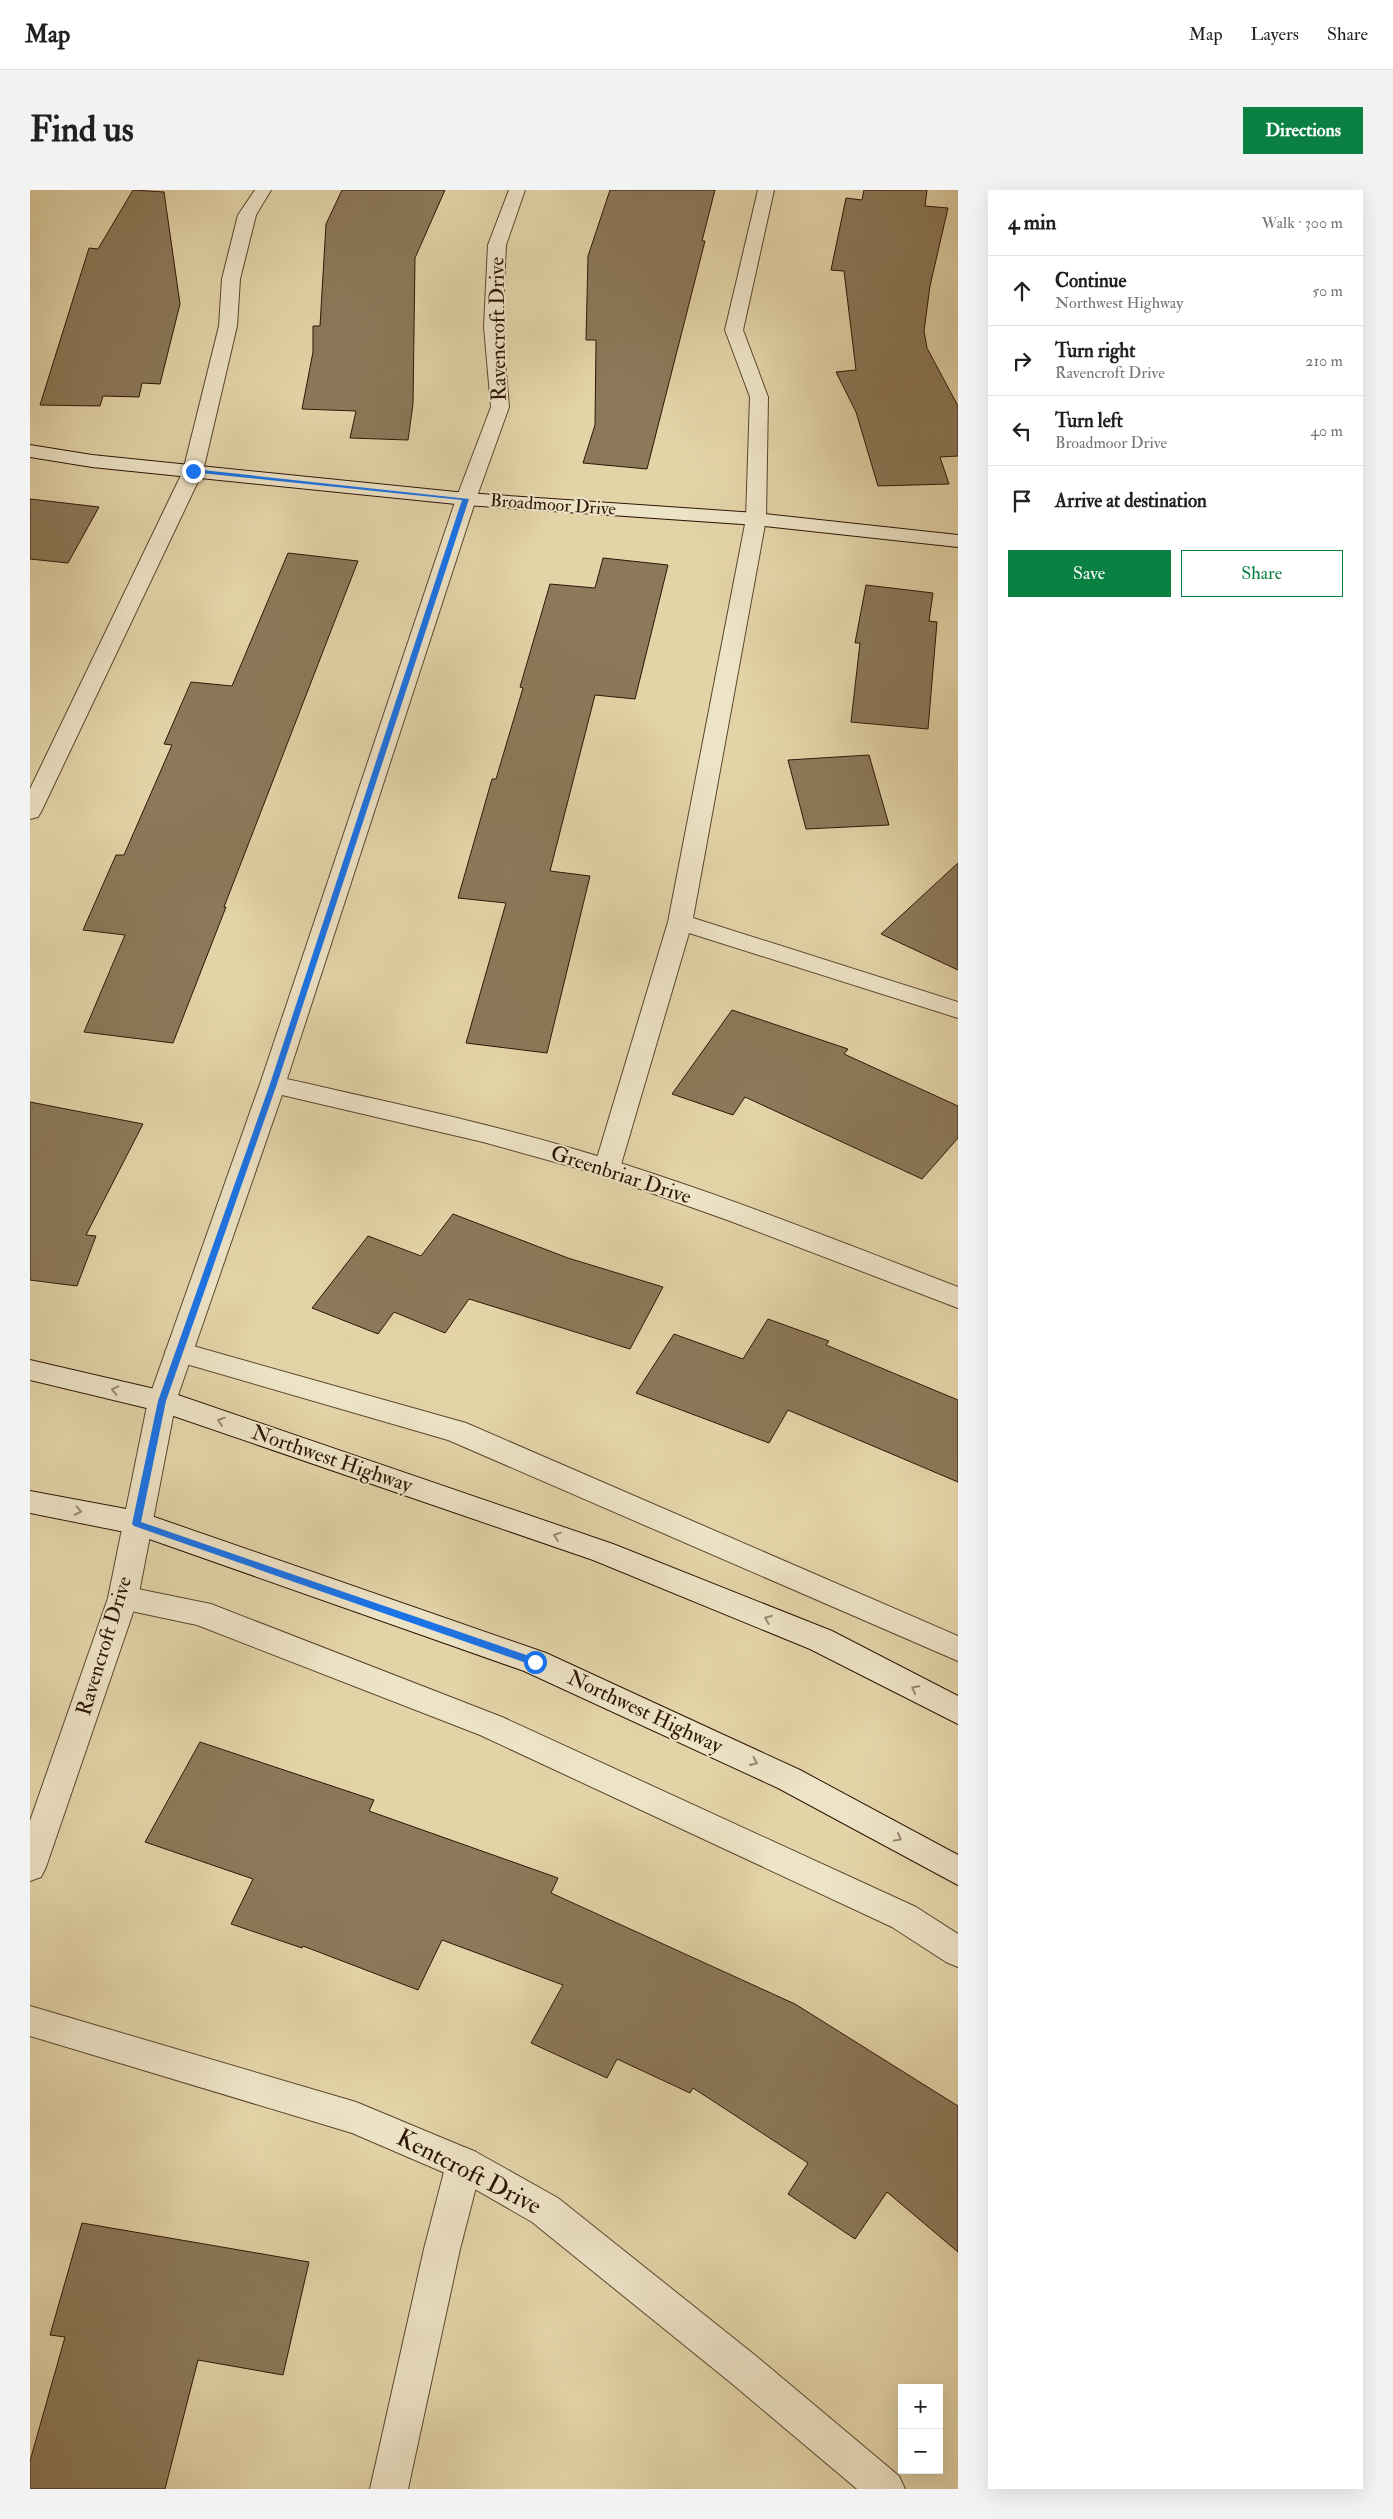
<!DOCTYPE html>
<html lang="en">
<head>
<meta charset="utf-8">
<style>
	body { margin:0; font-family:"IM FELL Double Pica",serif; background:#f2f2f2; color:#202124 }
	.controls { position:absolute; right:15px; bottom:15px; display:grid; overflow:hidden; border-radius:0px; box-shadow:0 5px 20px #0002 }
	.controls button { width:45px; height:45px; display:grid; place-items:center; padding:0; border:0; border-bottom:1px solid #e0e0e0; background:#fff; color:#202124; font:25px sans-serif }
	.stop { position:absolute; width:15px; height:15px; margin:-11px; border:4px solid #1a73e8; border-radius:50%; background:#fff }
	.stop.end { background:#1a73e8; border-color:#fff; box-shadow:0 1px 5px #0008 }
	.list { margin:0; padding:0; list-style:none }
	h2 { display:flex; justify-content:space-between; align-items:center; height:65px; margin:0; padding:0 20px; font-size:21px }
	h2 small { font-size:16px; font-weight:400; color:#757577 }
	.list li { display:grid; grid-template-columns:32px 1fr auto; gap:15px; align-items:center; box-sizing:border-box; height:70px; padding:0 20px; border-top:1px solid #e0e0e0 }
	.list b { display:block; font-size:19px; white-space:nowrap }
	.list p { margin:0; font-size:16px; white-space:nowrap; color:#757577 }
	.list em { font-size:16px; font-style:normal; color:#757577 }
	.actions { display:flex; gap:10px; padding:15px 20px }
	.actions a { flex:1; padding:11px 0; border:1px solid #0b8043; border-radius:0px; text-align:center; font-size:18px; color:#0b8043 }
	.actions .main { background:#0b8043; color:#fff }
	.icon { flex:none; width:28px; height:28px; fill:none; stroke:currentColor; stroke-width:2; stroke-linecap:round; stroke-linejoin:round }
	.map { position:relative; flex:none; width:928px; height:2299px; overflow:hidden; border-radius:0px }
	header { display:flex; align-items:center; gap:30px; box-sizing:border-box; height:70px; padding:0 25px; background:#fff; border-bottom:1px solid #e0e0e0 }
	header strong { font-size:24px }
	nav { display:flex; gap:28px; margin-inline-start:auto; font-size:18px }
	.intro { display:flex; align-items:center; justify-content:space-between; box-sizing:border-box; height:120px; padding:0 30px }
	h1 { margin:0; font-size:35px }
	.button { padding:12px 22px; border-radius:0px; background:#0b8043; color:#fff; font-size:18px; font-weight:700 }
	main { display:flex; gap:30px; padding:0 30px }
	aside { flex:1; background:#fff; border-radius:0px; box-shadow:0 5px 20px #0002 }
	.map>svg:first-child { display:block }
</style>
</head>
<body>
<header>
<strong>Map</strong>
<nav><a>Map</a><a>Layers</a><a>Share</a></nav>
</header>
<div class="intro"><h1>Find us</h1><a class="button">Directions</a></div>
<main>
<div class="map">
<svg width="928" height="2299" viewBox="0 0 928 2299">
	<rect width="100%" height="100%" fill="#e3d4a8"/>
	<filter id="stains"><feTurbulence type="fractalNoise" baseFrequency=".004" numOctaves="4"/><feColorMatrix values="0 0 0 0 .2 0 0 0 0 .09 0 0 0 0 .02 0 0 0 .5 -.17"/></filter>
	<radialGradient id="worn" r=".72"><stop offset=".6" stop-color="#630" stop-opacity="0"/><stop offset="1" stop-color="#630" stop-opacity=".3"/></radialGradient>
	<g fill="#8c795a" stroke="#2d1606">
		<path d="M 103,0 L 134,2 L 150,114 L 130,194 L 112,193 L 109,207 L 73,206 L 70,216 L 10,215 L 59,58 L 68,59 Z"/>
		<path d="M 312,0 L 415,0 L 385,68 L 383,214 L 378,250 L 320,248 L 326,221 L 272,219 L 283,162 L 283,136 L 290,136 L 296,34 Z"/>
		<path d="M 580,0 L 685,0 L 672,51 L 675,51 L 617,279 L 553,273 L 565,235 L 566,150 L 556,150 L 558,66 Z"/>
		<path d="M 834,0 L 897,0 L 895,16 L 918,18 L 900,96 L 894,141 L 897,158 L 928,216 L 928,266 L 910,267 L 919,294 L 848,296 L 826,222 L 806,182 L 826,180 L 814,81 L 801,80 L 816,8 L 832,10 Z"/>
		<path d="M 0,309 L 69,317 L 38,373 L 0,369 Z"/>
		<path d="M 258,363 L 328,371 L 194,717 L 196,717 L 143,853 L 54,842 L 95,745 L 53,740 L 86,665 L 94,665 L 142,555 L 134,554 L 161,492 L 202,496 Z"/>
		<path d="M 573,368 L 638,375 L 605,509 L 565,505 L 520,681 L 560,686 L 517,863 L 436,853 L 476,713 L 428,708 L 462,589 L 466,589 L 493,498 L 490,497 L 520,394 L 565,398 Z"/>
		<path d="M 836,395 L 903,403 L 899,431 L 907,432 L 898,539 L 821,532 L 830,453 L 825,453 Z"/>
		<path d="M 839,565 L 859,635 L 776,639 L 758,570 Z"/>
		<path d="M 928,673 L 928,780 L 851,744 Z"/>
		<path d="M 702,820 L 818,859 L 814,864 L 928,916 L 928,948 L 892,989 L 715,907 L 703,925 L 642,904 Z"/>
		<path d="M 0,912 L 113,934 L 56,1045 L 66,1046 L 47,1096 L 0,1090 Z"/>
		<path d="M 423,1024 L 538,1068 L 633,1097 L 600,1159 L 439,1109 L 415,1143 L 364,1122 L 348,1144 L 282,1118 L 338,1046 L 391,1066 Z"/>
		<path d="M 738,1129 L 799,1151 L 796,1155 L 928,1210 L 928,1292 L 758,1220 L 739,1253 L 606,1203 L 644,1144 L 713,1169 Z"/>
		<path d="M 170,1552 L 344,1610 L 339,1621 L 528,1688 L 521,1703 L 765,1814 L 928,1916 L 928,2062 L 857,2002 L 825,2049 L 758,2004 L 778,1973 L 663,1898 L 660,1903 L 587,1869 L 577,1888 L 501,1853 L 533,1795 L 412,1750 L 388,1800 L 273,1756 L 272,1758 L 201,1734 L 223,1689 L 115,1652 Z"/>
		<path d="M 52,2033 L 279,2072 L 253,2185 L 168,2170 L 135,2299 L 0,2299 L 0,2271 L 35,2147 L 20,2145 Z"/>
	</g>
	<g fill="none" stroke-linecap="round" stroke-linejoin="round">
		<g stroke="#5a462e" stroke-width="2">
			<g id="lane">
				<path d="M 225,0 L 241,0 L 226,25 L 210,89 L 207,136 L 173,281 L 11,622 L 8,627 L 0,629 L 0,599 L 153,281 L 189,136 L 192,89 L 208,25 Z"/>
				<path d="M 728,0 L 744,0 L 713,140 L 738,207 L 736,329 L 663,728 L 928,812 L 928,828 L 659,743 L 590,978 L 586,984 L 577,987 L 568,984 L 564,978 L 638,732 L 716,329 L 720,207 L 695,140 Z"/>
				<path d="M 149,1152 L 436,1233 L 928,1446 L 928,1471 L 418,1250 L 139,1169 L 135,1162 L 139,1155 Z"/>
				<path d="M 93,1396 L 181,1414 L 472,1527 L 886,1717 L 928,1744 L 928,1777 L 916,1772 L 862,1737 L 450,1545 L 167,1435 L 82,1417 L 78,1408 L 82,1399 Z"/>
				<path d="M 434,1957 L 446,1962 L 452,1974 L 430,2059 L 378,2299 L 340,2299 L 394,2059 L 416,1974 L 422,1962 Z"/>
			</g>
		</g>
		<g stroke="#5a462e" stroke-width="2">
			<g id="street">
				<path d="M 479,0 L 495,0 L 476,55 L 472,137 L 479,217 L 446,309 L 257,889 C 353,911 449,931 544,959 C 674,997 801,1048 928,1097 L 928,1118 L 700,1031 L 568,984 L 453,952 L 252,905 L 146,1211 L 108,1408 L 16,1677 L 11,1687 L 0,1691 L 0,1631 L 78,1408 L 118,1211 L 230,894 L 426,309 L 461,217 L 454,137 L 458,55 Z"/>
				<path d="M 0,1816 L 326,1912 L 446,1962 L 528,2008 L 726,2166 L 869,2286 L 875,2299 L 827,2299 L 700,2192 L 502,2032 L 422,1986 L 322,1943 L 0,1846 Z"/>
			</g>
		</g>
		<g stroke="#2d1606" stroke-width="2">
			<g id="secondary">
				<path d="M 0,255 L 62,265 L 436,303 L 726,323 L 928,345 L 928,357 L 726,335 L 436,315 L 62,277 L 0,267 Z"/>
				<path d="M 0,1170 L 142,1203 L 583,1354 L 802,1441 L 928,1506 L 928,1534 L 780,1459 L 563,1370 L 129,1221 L 0,1190 Z"/>
				<path d="M 0,1301 L 107,1321 L 516,1463 L 770,1580 L 928,1665 L 928,1695 L 748,1598 L 494,1481 L 105,1344 L 0,1323 Z"/>
			</g>
		</g>
		<use href="#lane" fill="#ede3c6" fill-rule="evenodd"/>
		<use href="#street" fill="#ede3c6" fill-rule="evenodd"/>
		<use href="#secondary" fill="#ede3c6" fill-rule="evenodd"/>
	</g>
	<defs><path id="oneway-chevron" d="M-2-3.5L2.5 0L-2 3.5" fill="none" stroke-width="1.6" stroke-linecap="round" stroke-linejoin="round" transform="scale(1.25)"/></defs>
	<g stroke="#978770">
		<use href="#oneway-chevron" transform="translate(85 1200) rotate(-167)"/>
		<use href="#oneway-chevron" transform="translate(191 1231) rotate(-161)"/>
		<use href="#oneway-chevron" transform="translate(48 1321) rotate(12)"/>
		<use href="#oneway-chevron" transform="translate(527 1346) rotate(-161)"/>
		<use href="#oneway-chevron" transform="translate(738 1429) rotate(-158)"/>
		<use href="#oneway-chevron" transform="translate(885 1499) rotate(-152)"/>
		<use href="#oneway-chevron" transform="translate(724 1572) rotate(25)"/>
		<use href="#oneway-chevron" transform="translate(868 1648) rotate(29)"/>
	</g>
	<path fill="#1a73e8" d="M 163,279 L 439,309 L 247,894 L 136,1211 L 111,1332 L 508,1469 L 508,1474 L 505,1476 L 104,1336 L 102,1334 L 128,1211 L 240,894 L 432,310 L 161,282 Z"/>
	<g text-anchor="middle" dominant-baseline="central" stroke-width="4" stroke-linejoin="round" paint-order="stroke">
		<g font-size="18" fill="#2d1606" stroke="#ede3c6">
			<text transform="translate(523 315) rotate(4)">Broadmoor Drive</text>
		</g>
		<g font-size="21" fill="#2d1606" stroke="#ede3c6">
			<text transform="translate(468 139) rotate(-91)">Ravencroft Drive</text>
			<text transform="translate(591 985) rotate(18)">Greenbriar Drive</text>
			<text transform="translate(302 1269) rotate(19)">Northwest Highway</text>
			<text transform="translate(74 1456) rotate(-73)">Ravencroft Drive</text>
			<text transform="translate(615 1522) rotate(25)">Northwest Highway</text>
		</g>
		<g font-size="25" fill="#2d1606" stroke="#ede3c6">
			<text transform="translate(439 1982) rotate(27)">Kentcroft Drive</text>
		</g>
	</g>
	<rect width="100%" height="100%" filter="url(#stains)"/>
	<rect width="100%" height="100%" fill="url(#worn)"/>
</svg>
<div class="controls">
<button>+</button>
<button>−</button>
</div>
<div class="stop" style="left:505px;top:1472px"></div>
<div class="stop end" style="left:163px;top:281px"></div>
</div>
<aside>
<h2>4 min<small>Walk · 300 m</small></h2>
<ul class="list">
<li><svg class="icon" aria-label="ahead" viewBox="0 0 24 24"><path d="M12 20V5M6 11l6-6 6 6"/></svg><div><b>Continue</b><p>Northwest Highway</p></div><em>50 m</em></li>
<li><svg class="icon" aria-label="right" viewBox="0 0 24 24"><path d="M7 20v-9h11M14 6l5 5-5 5"/></svg><div><b>Turn right</b><p>Ravencroft Drive</p></div><em>210 m</em></li>
<li><svg class="icon" aria-label="left" viewBox="0 0 24 24"><path d="M17 20v-9H6M10 6l-5 5 5 5"/></svg><div><b>Turn left</b><p>Broadmoor Drive</p></div><em>40 m</em></li>
<li><svg class="icon" aria-label="arrive" viewBox="0 0 24 24"><path d="M6 21V4h12l-3 4 3 4H6"/></svg><div><b>Arrive at destination</b></div></li>
</ul>
<div class="actions"><a class="main">Save</a><a>Share</a></div>
</aside>
</main>
</body>
</html>
